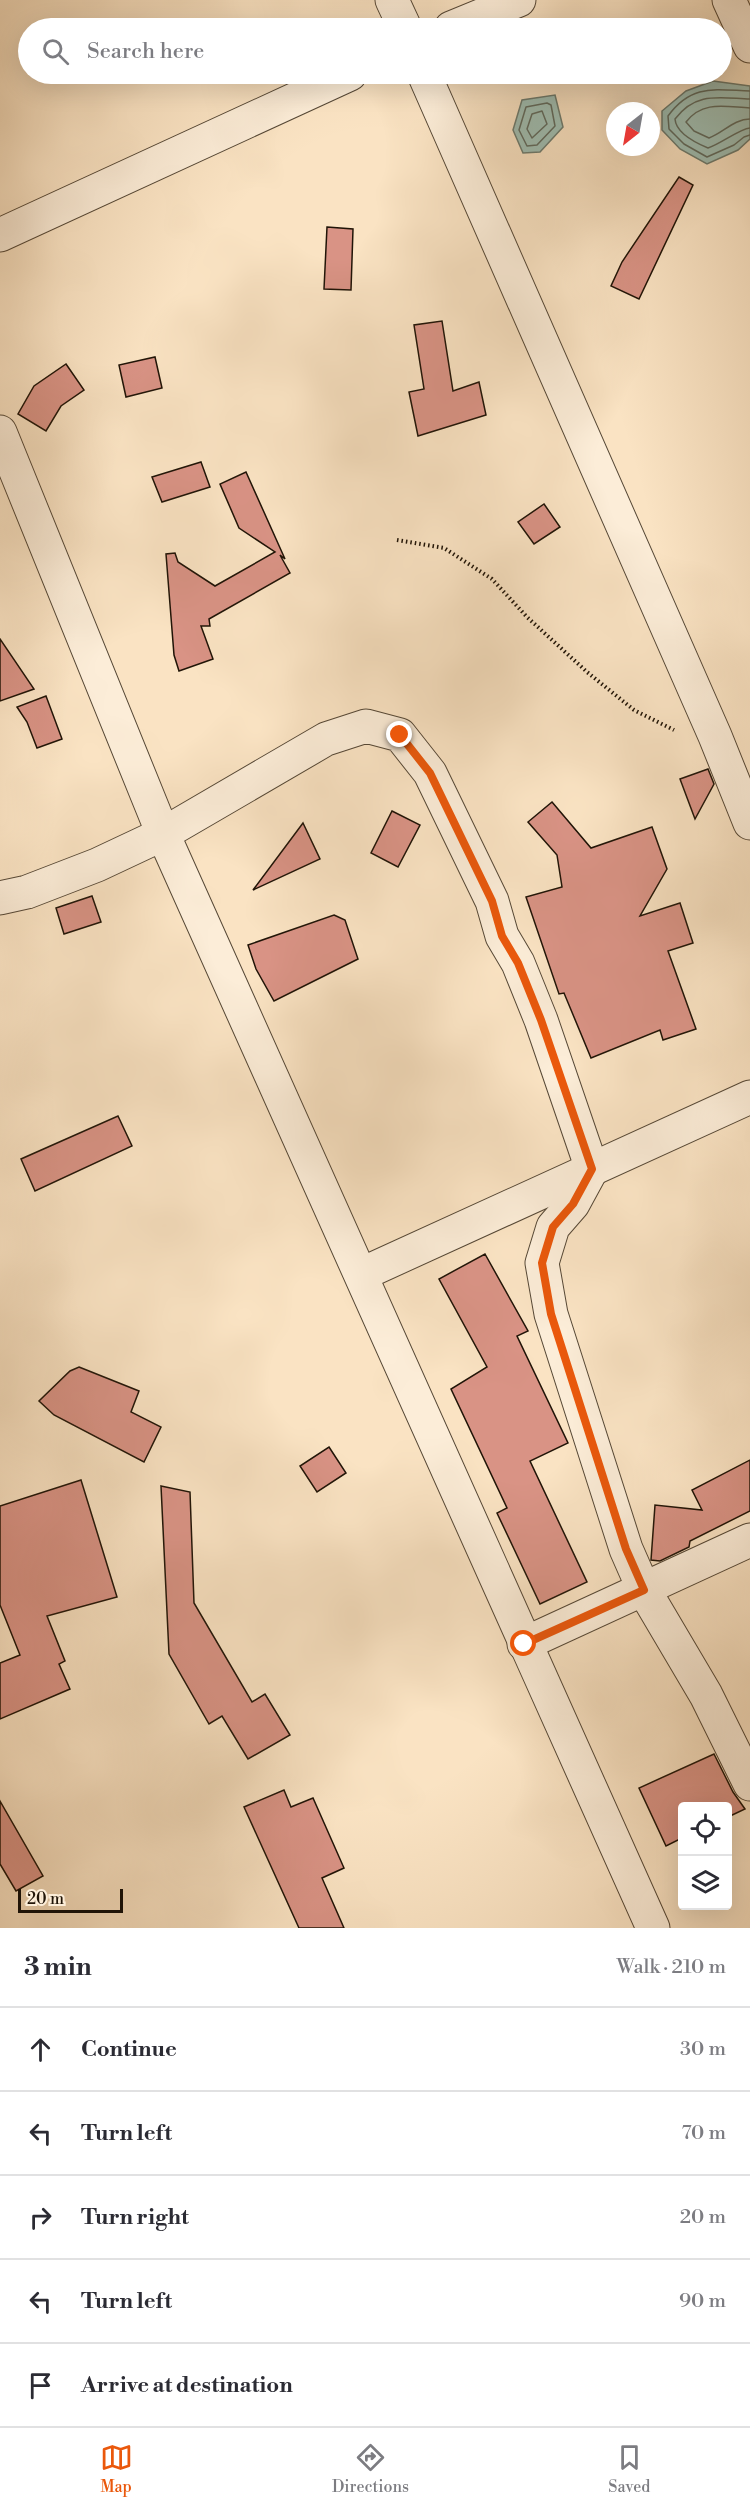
<!DOCTYPE html>
<html lang="en">
<head>
<meta charset="utf-8">
<style>
	body { margin:0; font-family:"Libre Bodoni",serif; background:#f7f7f7; color:#2b2b33 }
	.controls { position:absolute; right:18px; bottom:18px; display:grid; overflow:hidden; border-radius:6px; box-shadow:0 6px 24px #0002 }
	.controls button { width:54px; height:54px; display:grid; place-items:center; padding:0; border:0; border-bottom:2px solid #e1e1e2; background:#fff; color:#2b2b33; font:30px sans-serif }
	.compass { position:absolute; left:606px; top:102px; width:54px; height:54px; border-radius:50%; background:#fff; box-shadow:0 6px 24px #0002; rotate:211deg }
	.scale { position:absolute; left:18px; bottom:15px; width:105px; box-sizing:border-box; padding-left:6px; border:3px solid #201407; border-top:0; font-size:16px; line-height:21px; white-space:nowrap; color:#201407; -webkit-text-stroke:4px #fcedd8; paint-order:stroke }
	.stop { position:absolute; width:18px; height:18px; margin:-14px; border:4px solid #ea580c; border-radius:50%; background:#fff }
	.stop.end { background:#ea580c; border-color:#fff; box-shadow:0 2px 6px #0008 }
	.list { margin:0; padding:0; list-style:none }
	h2 { display:flex; justify-content:space-between; align-items:center; height:78px; margin:0; padding:0 24px; font-size:26px }
	h2 small { font-size:20px; font-weight:400; color:#7c7c81 }
	.list li { display:grid; grid-template-columns:39px 1fr auto; gap:18px; align-items:center; box-sizing:border-box; height:84px; padding:0 24px; border-top:2px solid #e1e1e2 }
	.list b { display:block; font-size:22px; white-space:nowrap }
	.list em { font-size:20px; font-style:normal; color:#7c7c81 }
	.icon { flex:none; width:33px; height:33px; fill:none; stroke:currentColor; stroke-width:2; stroke-linecap:round; stroke-linejoin:round }
	.map { position:relative; flex:none; width:750px; height:1928px; overflow:hidden }
	.search { position:absolute; background:#fff; box-shadow:0 6px 24px #0002; left:18px; right:18px; top:18px; height:66px; display:flex; align-items:center; gap:15px; box-sizing:border-box; padding:0 21px; border-radius:33px; color:#7c7c81; font-size:22px }
	.sheet { height:498px; background:#fff }
	nav { display:flex; justify-content:space-around; align-items:center; box-sizing:border-box; height:84px; border-top:2px solid #e1e1e2; background:#fff; font-size:16px; color:#7c7c81 }
	nav a { display:grid; justify-items:center; gap:3px }
	nav .on { color:#ea580c }
	.map>svg:first-child { display:block }
</style>
</head>
<body>
<div class="map">
<svg width="750" height="1928" viewBox="0 0 750 1928">
	<rect width="100%" height="100%" fill="#fae3c3"/>
	<filter id="stains"><feTurbulence type="fractalNoise" baseFrequency=".00333" numOctaves="4"/><feColorMatrix values="0 0 0 0 .2 0 0 0 0 .09 0 0 0 0 .02 0 0 0 .5 -.17"/></filter>
	<radialGradient id="worn" r=".72"><stop offset=".6" stop-color="#630" stop-opacity="0"/><stop offset="1" stop-color="#630" stop-opacity=".3"/></radialGradient>
	<g fill="#9ebeb3" stroke="#6c7a6e" stroke-width="1.5">
		<path d="M 713,81 L 750,86 L 750,139 L 738,150 L 707,164 L 680,149 L 662,130 L 662,111 L 686,91 Z"/>
		<path d="M 555,95 L 563,127 L 540,152 L 523,153 L 513,130 L 522,100 Z"/>
	</g>
	<g fill="none" stroke-linecap="round" stroke-linejoin="round">
		<g stroke="#5f695d" stroke-width="1.5">
			<path d="M 750,91 C 716,90 692,83 668,116 L 669,129 L 684,144 L 707,157 L 734,145 L 744,137 L 750,135"/>
			<path d="M 750,99 C 720,98 696,91 675,119 C 676,133 696,143 708,148 C 721,144 739,129 750,128"/>
			<path d="M 547,103 L 551,105 L 555,126 L 537,145 L 527,146 L 519,130 L 526,107 Z"/>
			<path d="M 750,108 C 726,107 703,100 686,122 L 694,131 L 709,138 C 723,133 734,119 750,119"/>
			<path d="M 542,111 L 547,124 L 532,138 L 527,129 L 532,114 Z"/>
		</g>
	</g>
	<g fill="#d99385" stroke="#201407" stroke-width="1.5">
		<path d="M 679,177 L 693,185 L 639,299 L 611,286 L 622,262 Z"/>
		<path d="M 327,227 L 353,229 L 351,290 L 324,289 Z"/>
		<path d="M 442,321 L 453,391 L 479,382 L 486,415 L 418,436 L 409,392 L 424,389 L 414,325 Z"/>
		<path d="M 155,357 L 162,388 L 126,397 L 119,365 Z"/>
		<path d="M 66,364 L 84,390 L 61,406 L 46,431 L 18,414 L 34,386 Z"/>
		<path d="M 201,462 L 210,487 L 162,502 L 152,477 Z"/>
		<path d="M 246,472 L 285,559 L 280,555 L 290,573 L 209,619 L 210,626 L 201,626 L 213,659 L 179,671 L 174,655 L 166,554 L 175,553 L 178,562 L 215,586 L 275,552 L 239,528 L 220,484 Z"/>
		<path d="M 544,504 L 560,527 L 534,544 L 518,522 Z"/>
		<path d="M 0,639 L 34,689 L 0,701 Z"/>
		<path d="M 46,696 L 62,739 L 37,748 L 27,722 L 17,707 Z"/>
		<path d="M 708,769 L 714,784 L 695,819 L 680,779 Z"/>
		<path d="M 552,802 L 591,848 L 652,827 L 667,869 L 640,916 L 680,903 L 693,943 L 668,951 L 696,1029 L 663,1040 L 660,1030 L 591,1058 L 564,993 L 559,994 L 526,897 L 562,887 L 557,855 L 528,822 Z"/>
		<path d="M 392,811 L 420,825 L 398,867 L 371,853 Z"/>
		<path d="M 303,823 L 320,859 L 253,890 Z"/>
		<path d="M 92,896 L 101,922 L 64,934 L 56,908 Z"/>
		<path d="M 334,915 L 345,920 L 358,959 L 274,1001 L 256,969 L 248,945 Z"/>
		<path d="M 118,1116 L 132,1146 L 35,1191 L 21,1159 Z"/>
		<path d="M 485,1254 L 528,1331 L 517,1336 L 568,1443 L 530,1461 L 587,1582 L 540,1604 L 497,1513 L 507,1508 L 451,1389 L 487,1367 L 439,1279 Z"/>
		<path d="M 79,1367 L 139,1391 L 131,1412 L 161,1427 L 144,1462 L 54,1415 L 39,1401 L 70,1371 Z"/>
		<path d="M 329,1447 L 346,1473 L 317,1492 L 300,1466 Z"/>
		<path d="M 750,1460 L 750,1511 L 690,1541 L 689,1547 L 660,1561 L 651,1560 L 655,1505 L 702,1510 L 692,1490 Z"/>
		<path d="M 81,1480 L 117,1597 L 47,1616 L 65,1661 L 59,1664 L 70,1689 L 0,1719 L 0,1663 L 20,1655 L 0,1605 L 0,1506 Z"/>
		<path d="M 161,1486 L 190,1492 L 194,1603 L 252,1702 L 265,1694 L 290,1735 L 248,1759 L 222,1716 L 209,1724 L 169,1654 Z"/>
		<path d="M 714,1754 L 733,1792 L 745,1809 L 728,1817 L 728,1806 L 682,1806 L 682,1838 L 666,1846 L 639,1788 Z"/>
		<path d="M 284,1790 L 291,1807 L 313,1798 L 344,1868 L 322,1878 L 344,1928 L 299,1928 L 244,1807 Z"/>
		<path d="M 0,1801 L 43,1876 L 16,1891 L 0,1864 Z"/>
	</g>
	<g fill="none" stroke-linecap="round" stroke-linejoin="round">
		<g stroke="#564836" stroke-width="35">
			<g id="minor">
				<path d="M 392,0 L 405,28"/>
				<path d="M 729,0 L 750,46"/>
				<path d="M 451,28 L 519,0"/>
				<path d="M 424,74 L 715,736 L 750,823"/>
				<path d="M 0,235 L 350,74"/>
				<path d="M 0,432 L 163,834 L 653,1928"/>
				<path d="M 0,898 L 27,892 L 97,865 L 163,834 L 326,739 L 366,726 L 400,735 L 430,773 L 492,901 L 502,936 L 518,963 L 541,1020 L 592,1169 L 573,1204 L 553,1227 L 542,1263 L 551,1314 L 626,1549 L 644,1590 L 706,1695 L 750,1784"/>
				<path d="M 362,1274 L 750,1097"/>
				<path d="M 524,1644 L 750,1540"/>
			</g>
		</g>
		<path stroke="#201407" stroke-width="4" stroke-dasharray="1.5 3" stroke-linecap="butt" d="M 397,540 L 444,548 L 492,579 L 527,617 L 587,672 L 634,710 L 674,730"/>
		<use href="#minor" stroke="#fcedd8" stroke-width="33"/>
	</g>
	<g fill="none" stroke-linecap="round" stroke-linejoin="round">
		<path stroke="#ea580c" stroke-width="8" d="M 400,735 L 430,773 L 492,901 L 502,936 L 518,963 L 541,1020 L 592,1169 L 573,1204 L 553,1227 L 542,1263 L 551,1314 L 626,1549 L 644,1590 L 524,1644"/>
	</g>
	<rect width="100%" height="100%" filter="url(#stains)"/>
	<rect width="100%" height="100%" fill="url(#worn)"/>
</svg>
<div class="controls">
<button><svg class="icon" aria-label="locate" viewBox="0 0 24 24"><circle cx="12" cy="12" r="6"/><path d="M12 2v4M12 18v4M2 12h4M18 12h4"/></svg></button>
<button><svg class="icon" aria-label="layers" viewBox="0 0 24 24"><path d="M12 4l9 5-9 5-9-5zM3 14l9 5 9-5"/></svg></button>
</div>
<svg class="compass" viewBox="-18 -18 36 36"><path d="M0-13l5 13h-10z" fill="#e53935"/><path d="M0 13l5-13h-10z" fill="#7c7c81"/></svg>
<div class="scale">20 m</div>
<div class="stop" style="left:524px;top:1644px"></div>
<div class="stop end" style="left:400px;top:735px"></div>
<div class="search"><svg class="icon" aria-label="search" viewBox="0 0 24 24"><circle cx="10" cy="10" r="6"/><path d="M15 15l6 6"/></svg>Search here</div>
</div>
<section class="sheet">
<h2>3 min<small>Walk · 210 m</small></h2>
<ul class="list">
<li><svg class="icon" aria-label="ahead" viewBox="0 0 24 24"><path d="M12 20V5M6 11l6-6 6 6"/></svg><div><b>Continue</b></div><em>30 m</em></li>
<li><svg class="icon" aria-label="left" viewBox="0 0 24 24"><path d="M17 20v-9H6M10 6l-5 5 5 5"/></svg><div><b>Turn left</b></div><em>70 m</em></li>
<li><svg class="icon" aria-label="right" viewBox="0 0 24 24"><path d="M7 20v-9h11M14 6l5 5-5 5"/></svg><div><b>Turn right</b></div><em>20 m</em></li>
<li><svg class="icon" aria-label="left" viewBox="0 0 24 24"><path d="M17 20v-9H6M10 6l-5 5 5 5"/></svg><div><b>Turn left</b></div><em>90 m</em></li>
<li><svg class="icon" aria-label="arrive" viewBox="0 0 24 24"><path d="M6 21V4h12l-3 4 3 4H6"/></svg><div><b>Arrive at destination</b></div></li>
</ul>
</section>
<nav>
<a class="on"><svg class="icon" aria-label="map" viewBox="0 0 24 24"><path d="M3 6l6-2 6 2 6-2v14l-6 2-6-2-6 2zM9 4v14M15 6v14"/></svg>Map</a>
<a><svg class="icon" aria-label="directions" viewBox="0 0 24 24"><path d="M12 3l9 9-9 9-9-9zM9 14v-3h6M13 9l2 2-2 2"/></svg>Directions</a>
<a><svg class="icon" aria-label="saved" viewBox="0 0 24 24"><path d="M7 4h10v16l-5-4-5 4z"/></svg>Saved</a>
</nav>
</body>
</html>
